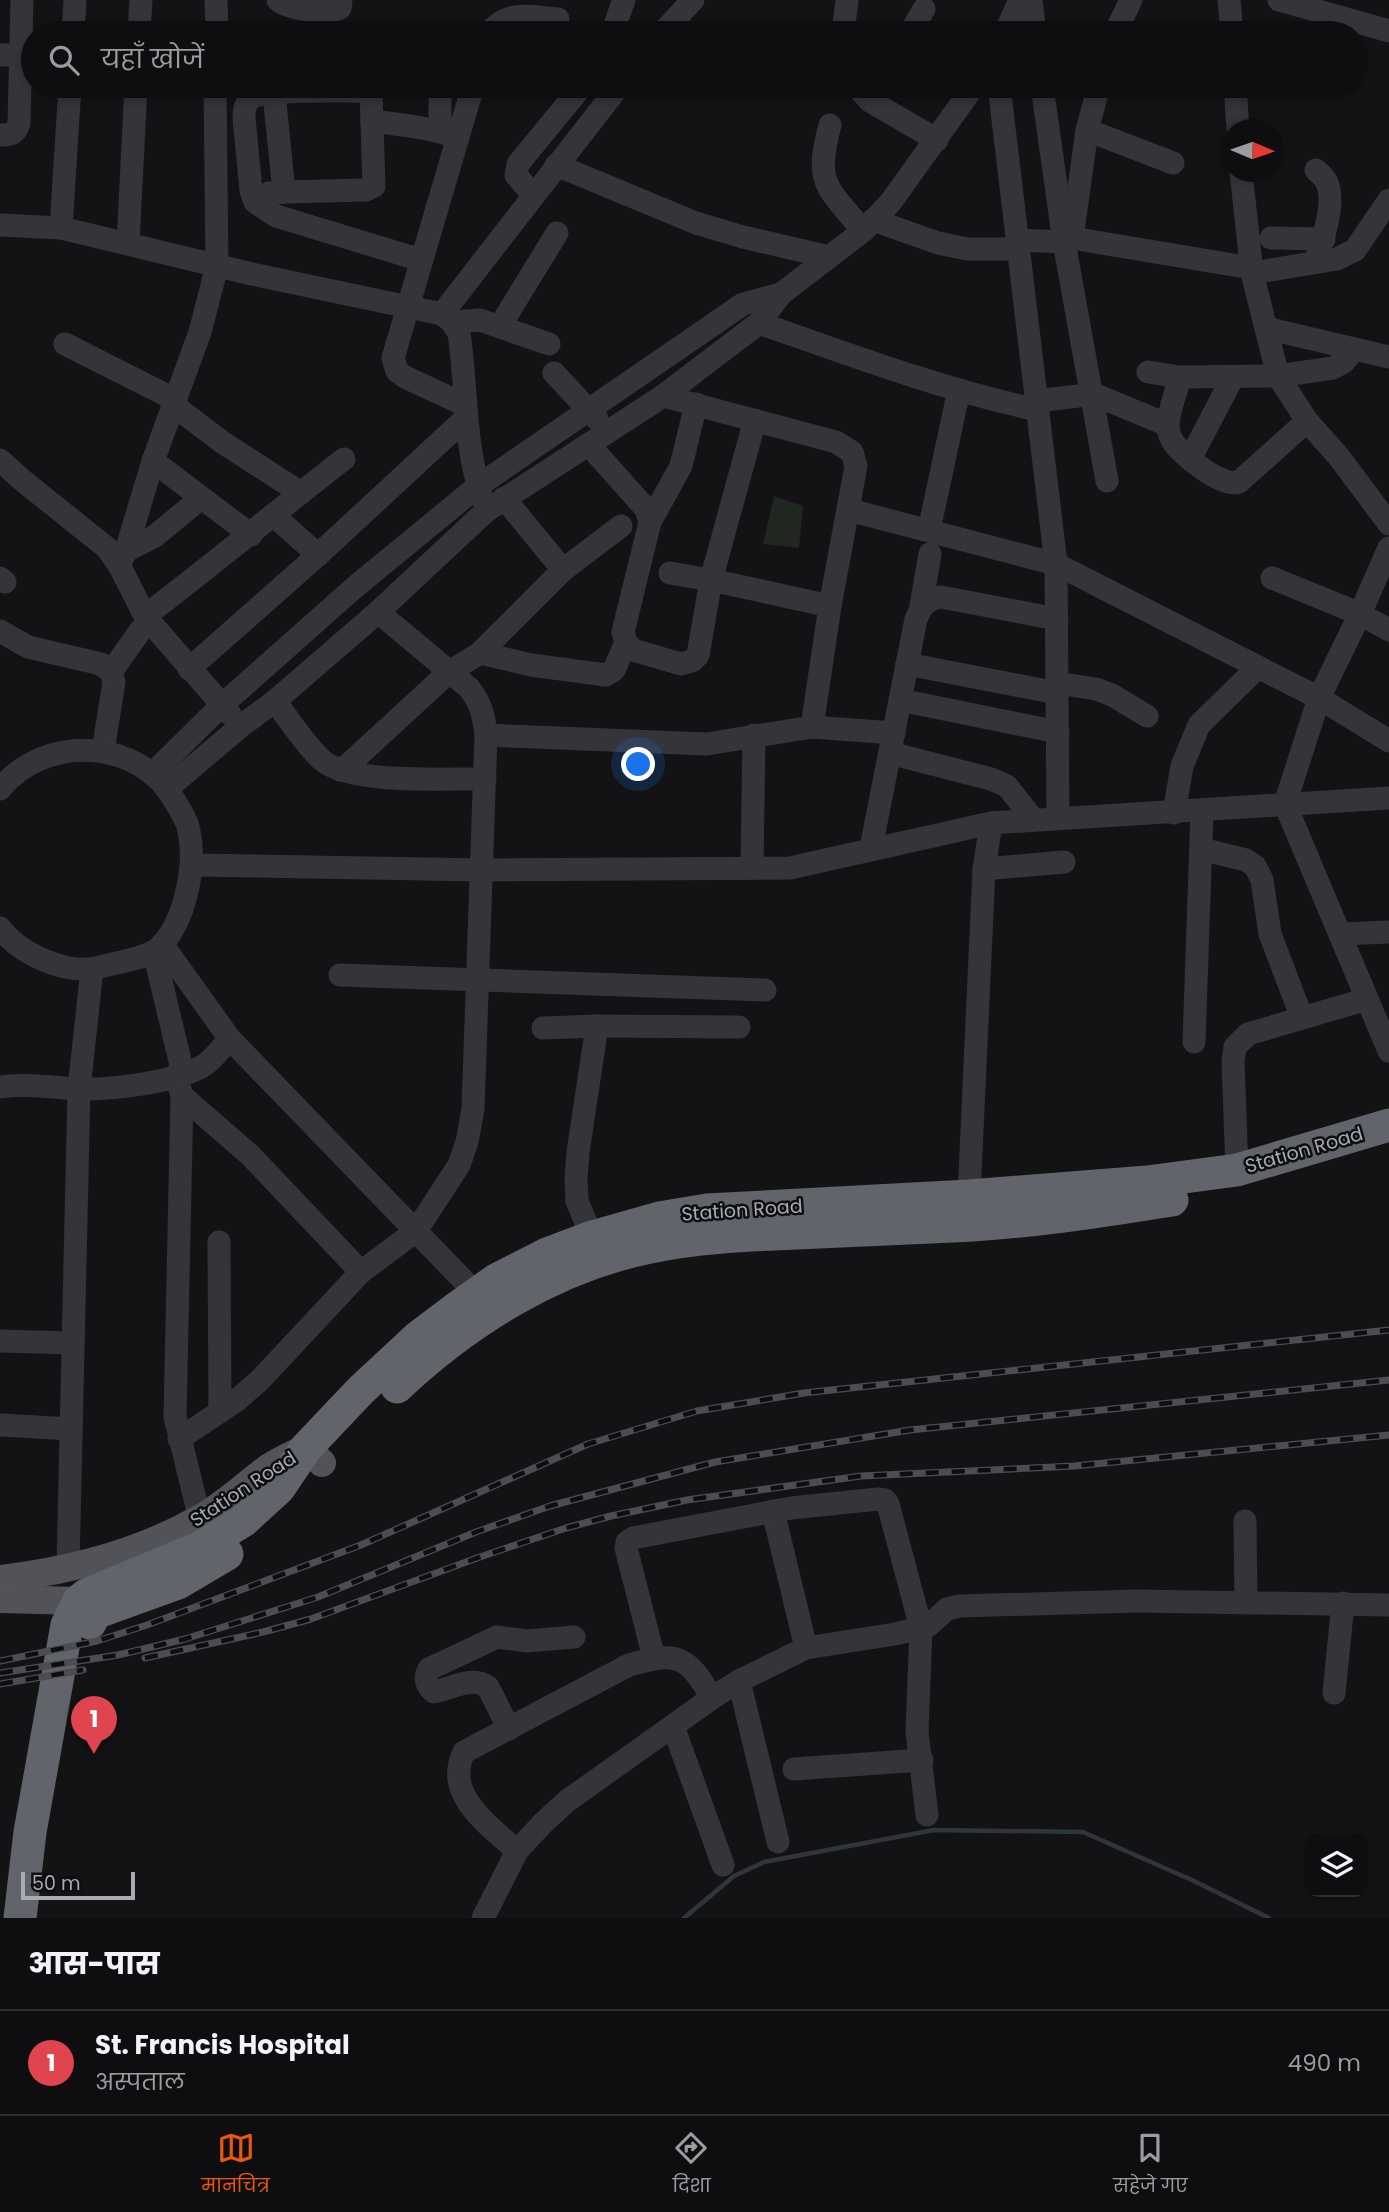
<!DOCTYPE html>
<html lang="hi">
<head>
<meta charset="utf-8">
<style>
	body { margin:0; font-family:Poppins,"Noto Sans Devanagari",sans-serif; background:#171719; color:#f1f3f6 }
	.controls { position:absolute; right:21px; bottom:21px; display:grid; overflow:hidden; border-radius:14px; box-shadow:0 4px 10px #0003 }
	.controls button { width:63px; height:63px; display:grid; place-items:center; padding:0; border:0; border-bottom:2px solid #2e2e30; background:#0e0e10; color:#f1f3f6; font:35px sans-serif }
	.compass { position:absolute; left:1221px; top:119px; width:63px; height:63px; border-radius:50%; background:#0e0e10; box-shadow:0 4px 10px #0003; rotate:92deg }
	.scale { position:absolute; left:21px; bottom:18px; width:114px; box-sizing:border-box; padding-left:7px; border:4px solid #a6abb4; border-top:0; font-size:19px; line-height:24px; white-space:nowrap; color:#a6abb4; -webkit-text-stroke:5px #0e0e10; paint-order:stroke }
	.you { position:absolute; left:639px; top:765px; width:24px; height:24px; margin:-18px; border:5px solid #fff; border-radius:50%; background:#1a73e8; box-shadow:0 0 0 10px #1a73e833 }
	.badge { display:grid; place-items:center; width:46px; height:46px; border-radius:50%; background:#ea580c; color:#fff; font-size:23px; font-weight:700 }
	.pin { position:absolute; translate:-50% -58px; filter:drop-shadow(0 2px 4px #0008) }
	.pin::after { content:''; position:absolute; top:37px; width:24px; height:21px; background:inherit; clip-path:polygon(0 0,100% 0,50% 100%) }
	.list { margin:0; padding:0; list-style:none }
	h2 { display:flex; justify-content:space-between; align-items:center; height:91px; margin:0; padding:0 28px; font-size:30px }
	h2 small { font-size:23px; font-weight:400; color:#9b9c9f }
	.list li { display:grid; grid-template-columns:46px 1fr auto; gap:21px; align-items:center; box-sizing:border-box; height:105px; padding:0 28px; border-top:2px solid #2e2e30 }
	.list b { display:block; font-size:26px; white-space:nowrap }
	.list p { margin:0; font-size:23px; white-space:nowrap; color:#9b9c9f }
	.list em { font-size:23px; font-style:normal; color:#9b9c9f }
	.icon { flex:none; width:38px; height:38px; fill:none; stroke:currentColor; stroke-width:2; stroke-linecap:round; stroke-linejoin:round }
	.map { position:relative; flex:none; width:1389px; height:1918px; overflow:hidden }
	.search { position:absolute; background:#0e0e10; box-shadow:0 4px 10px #0003; left:21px; right:21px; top:21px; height:77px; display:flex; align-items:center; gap:18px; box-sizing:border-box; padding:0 24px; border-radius:38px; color:#9b9c9f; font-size:26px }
	.sheet { height:196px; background:#0e0e10 }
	nav { display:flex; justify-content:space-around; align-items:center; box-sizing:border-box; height:98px; border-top:2px solid #2e2e30; background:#0e0e10; font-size:19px; color:#9b9c9f }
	nav a { display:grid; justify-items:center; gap:4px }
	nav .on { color:#ea580c }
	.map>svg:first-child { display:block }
</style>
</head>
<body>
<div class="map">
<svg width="1389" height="1918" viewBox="0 0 1389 1918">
	<rect width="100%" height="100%" fill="#131315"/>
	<path fill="#202720" d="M 774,496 L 803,506 L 799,548 L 763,544 Z"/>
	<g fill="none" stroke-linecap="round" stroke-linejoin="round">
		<path stroke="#2e363c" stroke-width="4.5" d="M 684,1918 L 734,1876 L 764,1862 L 934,1830 L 1083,1832 L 1194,1881 L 1269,1918"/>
		<g stroke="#353539" stroke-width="23">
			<path d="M 216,0 L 217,33"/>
			<path d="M 278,0 C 288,9 328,15 340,8 L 341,0"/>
			<path d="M 1031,0 L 1035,33"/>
			<path d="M 1229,0 L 1232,33"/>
			<path d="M 1279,0 L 1389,31"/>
			<path d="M 73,33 L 75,0"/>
			<path d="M 139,33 L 141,0"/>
			<path d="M 489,33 C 508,9 531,17 558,19"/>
			<path d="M 612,33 L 624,0"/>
			<path d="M 662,33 L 693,0"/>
			<path d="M 843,33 L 847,0"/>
			<path d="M 910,33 L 924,9"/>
			<path d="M 1005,33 L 1020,0"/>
			<path d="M 1115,33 L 1131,0"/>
			<path d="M 0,55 L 22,55"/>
			<path d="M 440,86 L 440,131"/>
			<path d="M 856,86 L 870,101 L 879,86"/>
			<path d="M 999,86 L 1056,564 L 1058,817"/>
			<path d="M 1042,86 L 1064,242 L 1107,481"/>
			<path d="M 1099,86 L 1087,130 L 1072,238 L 1251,268"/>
			<path d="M 1235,86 L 1238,130"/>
			<path d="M 870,101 L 937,140"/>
			<path d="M 372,121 C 401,125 430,127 458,138"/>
			<path d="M 830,125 C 814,185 827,186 863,231"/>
			<path d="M 1087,130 L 1173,163"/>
			<path d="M 0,135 C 11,135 16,134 19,123 L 22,0"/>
			<path d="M 556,165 L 696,223 L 743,237 L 829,257"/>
			<path d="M 1241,172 L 1252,273 L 1278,376 L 1307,421 L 1339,457 L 1389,524"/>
			<path d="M 284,192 L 366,190 L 374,186 L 371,91 C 348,92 267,88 251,98 C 245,103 244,110 244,118 L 251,191 L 255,202 L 276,216 L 421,260"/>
			<path d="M 269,193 L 284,192 L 274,93"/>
			<path d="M 533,195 L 516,175 L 518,164 L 582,86"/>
			<path d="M 873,220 L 938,243 L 967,249 L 1019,249"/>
			<path d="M 0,225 L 61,228 L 252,274 L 442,314 L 452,322 L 459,333 C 467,388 464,446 482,498"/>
			<path d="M 61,228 L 70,86"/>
			<path d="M 1271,238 L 1324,239"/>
			<path d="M 1017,240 L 1064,242 L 1072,238"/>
			<path d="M 128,244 L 136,86"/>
			<path d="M 1315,262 C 1322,243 1336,203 1327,183 C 1325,177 1320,174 1316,170"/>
			<path d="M 1252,273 L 1337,259 L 1355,250 L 1389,200"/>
			<path d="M 442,314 L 619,86"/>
			<path d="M 452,322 L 480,320 L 549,344"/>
			<path d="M 759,323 C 851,355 943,390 1038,410"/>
			<path d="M 500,326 L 557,233"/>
			<path d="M 1266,328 L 1389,357"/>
			<path d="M 65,344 L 174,399"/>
			<path d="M 1148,372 L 1180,377 L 1278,376 L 1333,368 L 1344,362 L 1354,349"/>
			<path d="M 554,373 L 597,419"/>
			<path d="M 1180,377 C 1176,394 1164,420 1170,436 C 1175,452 1224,489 1239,482 L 1307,421"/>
			<path d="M 1093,394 L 1168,425"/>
			<path d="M 663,396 L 836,442 L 852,452 L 856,466 L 830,606 L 812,727"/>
			<path d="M 1037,401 L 1078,396"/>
			<path d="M 172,404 L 222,442 L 301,493"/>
			<path d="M 465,405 L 405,377 L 397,371 L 393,358 L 473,86"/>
			<path d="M 589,445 L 646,509 L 650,522 L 623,632 L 626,642 L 633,650 L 681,664 L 692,661 L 698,655 L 711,580 L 755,420"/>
			<path d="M 1190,459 L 1233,377"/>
			<path d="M 0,460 L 22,480 L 107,548 L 119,565 L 145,616 L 230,714"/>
			<path d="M 153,461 L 251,535"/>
			<path d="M 849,510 L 1056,564 L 1319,698 L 1389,741"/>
			<path d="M 273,515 L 318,555"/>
			<path d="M 650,522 L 681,466 L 696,404"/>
			<path d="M 929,530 L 959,390"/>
			<path d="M 1389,548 L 1360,614 L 1319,698 L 1285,804 L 1389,1051"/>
			<path d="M 126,551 L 155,536 L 201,498"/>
			<path d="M 119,565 L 126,551 L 153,461 L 200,332 L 217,266 L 215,86"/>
			<path d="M 563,570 L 621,526"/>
			<path d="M 670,573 L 711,580 L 830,606"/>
			<path d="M 0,578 L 5,582"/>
			<path d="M 1272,578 L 1360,614 L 1389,630"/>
			<path d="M 921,606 L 930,554"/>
			<path d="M 145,616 C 212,565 277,511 344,459"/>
			<path d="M 0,631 L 28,647 L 101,664 L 111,672 L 114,682 L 103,751"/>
			<path d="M 480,653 L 531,665 L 606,675 L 614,670 L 626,642"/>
			<path d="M 907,664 L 1057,693"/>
			<path d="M 189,669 L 318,555 L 466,418"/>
			<path d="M 111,672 L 140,631"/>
			<path d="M 1057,683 L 1096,689 L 1112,695 L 1147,716"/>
			<path d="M 900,700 L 1058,732"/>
			<path d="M 275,701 C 289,719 305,745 322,760 C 350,785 447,778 485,779"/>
			<path d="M 486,735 L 707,744 L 812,727 L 894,733"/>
			<path d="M 890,753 L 991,779 L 1007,786 L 1033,819"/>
			<path d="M 340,770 L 348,765 L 449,672 L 480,653 L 563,570 L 504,498"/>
			<path d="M 153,773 L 222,705 L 355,587 L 478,486 L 743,304 L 781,294"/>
			<path d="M 168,788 L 241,726 L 275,701 L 378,612 L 486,511 L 663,396 L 759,323 L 781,294 L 863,231 L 890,203 L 974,86"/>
			<path d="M 0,789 C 46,733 141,738 176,803 C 180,810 186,819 188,827 C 194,851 192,872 186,895 C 182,913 171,939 156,950 C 143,959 115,963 100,967 C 67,976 20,954 0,928"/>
			<path d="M 1174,813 L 1182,766 L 1199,725 L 1258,667"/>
			<path d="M 871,848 L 916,619 C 922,605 926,600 941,597 L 1057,619"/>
			<path d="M 1201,849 L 1246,860 L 1255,866 L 1262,880 L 1270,934 L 1302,1018"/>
			<path d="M 193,865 L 483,870 L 790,868 L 991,823 L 1389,798"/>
			<path d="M 752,867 L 754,735"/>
			<path d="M 984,869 L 1064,862"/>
			<path d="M 1340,934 L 1389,932"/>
			<path d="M 162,944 L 230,1039 L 468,1285"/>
			<path d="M 154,952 L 181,1065 L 177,1078 L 182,1096 L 175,1417 L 200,1519"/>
			<path d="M 340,975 L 765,990"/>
			<path d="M 543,1028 L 597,1026 L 739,1027"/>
			<path d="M 1194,1042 L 1202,811"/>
			<path d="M 0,1087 C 26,1083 50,1087 76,1089 C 110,1090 173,1083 203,1066 C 213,1060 222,1047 230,1039"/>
			<path d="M 182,1096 L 250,1155 L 361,1272"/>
			<path d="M 1237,1170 L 1233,1061 L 1235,1047 L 1248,1034 L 1367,999"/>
			<path d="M 969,1196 L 984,869 L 991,823"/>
			<path d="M 592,1237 L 577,1201 L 576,1178 L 578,1152 L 597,1026"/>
			<path d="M 219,1242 L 220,1412"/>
			<path d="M 0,1341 L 73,1343"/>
			<path d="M 0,1425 L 70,1429"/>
			<path d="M 179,1439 L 236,1401 L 260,1380 L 361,1272 L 416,1231 L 459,1165 L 467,1142 L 473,1109 L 486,735 C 484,716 481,703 469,688 L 378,612"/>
			<path d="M 773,1511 L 806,1648"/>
			<path d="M 1245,1521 L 1246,1602"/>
			<path d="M 68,1567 L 79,1089 L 92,969"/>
			<path d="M 654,1658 L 626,1548 L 627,1542 L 633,1538 L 791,1508 L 878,1499 L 885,1500 L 888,1504 L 921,1628 L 917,1732 L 927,1815"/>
			<path d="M 739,1681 L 778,1842"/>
			<path d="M 1334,1693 L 1343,1603"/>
			<path d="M 673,1726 L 723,1865"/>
			<path d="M 509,1729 L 488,1687 C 473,1675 451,1689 434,1692 C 426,1686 424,1677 429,1669 L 497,1637 L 527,1641 L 574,1637"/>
			<path d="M 794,1769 L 922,1760"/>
			<path d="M 517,1851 C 489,1825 443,1795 464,1752 L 629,1665 C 677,1651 687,1655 712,1698"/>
			<path d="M 483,1918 L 517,1851 L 542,1824 L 567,1801 L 712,1698 L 739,1681 L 806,1648 L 895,1634 L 921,1628 L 928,1626 L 947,1609 L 959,1606 L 1136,1601 L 1389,1605"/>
		</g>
		<g stroke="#515358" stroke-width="28">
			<path d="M 0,1579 C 68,1571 139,1553 199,1519 C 225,1505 245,1485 268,1468 C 280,1460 294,1454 306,1448 L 322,1463"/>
			<path d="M 0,1599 L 79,1601 L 93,1611"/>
		</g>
		<g stroke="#61646a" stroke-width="33">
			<path d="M 397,1387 C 467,1321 555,1266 650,1247 C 698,1237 748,1235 797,1233 C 856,1230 914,1228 972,1225 C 1040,1221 1106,1210 1172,1200"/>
			<path d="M 90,1623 L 95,1613 L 178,1583 L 227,1554"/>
			<path d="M 20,1918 L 30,1832 L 67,1625 L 79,1601 L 86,1595 L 199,1548 L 243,1521 L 279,1488 L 306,1448 L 361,1390 L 417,1338 L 458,1307 L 496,1280 L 547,1254 L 592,1237 L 659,1218 L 707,1210 L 969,1196 L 1147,1182 L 1237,1170 L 1389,1125"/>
		</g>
		<g stroke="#4c4d52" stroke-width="7">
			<g id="rail">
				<path d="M 145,1658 L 263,1632 L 311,1619 L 477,1558 L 566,1528 L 611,1516 L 687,1500 L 861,1476 L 1074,1466 L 1389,1435"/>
				<path d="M 0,1661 L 97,1641 L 147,1625 L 361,1545 L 588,1444 L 697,1411 L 804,1393 L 1389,1330"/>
				<path d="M 0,1673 L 118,1655 L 185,1639 L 318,1597 L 476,1532 L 550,1506 L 715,1462 L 910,1430 L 1389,1380"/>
				<path d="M 0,1684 L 83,1670"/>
			</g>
		</g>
		<use href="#rail" stroke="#0e0e10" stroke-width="4.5" stroke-dasharray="13" stroke-linecap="butt"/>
	</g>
	<g text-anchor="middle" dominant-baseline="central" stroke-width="5" stroke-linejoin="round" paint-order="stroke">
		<g font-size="19" fill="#a6abb4" stroke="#0e0e10">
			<text transform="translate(1304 1150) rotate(-16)">Station Road</text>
			<text transform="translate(742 1210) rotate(-4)">Station Road</text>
			<text transform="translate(243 1489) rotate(-33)">Station Road</text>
		</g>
	</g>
</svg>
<div class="controls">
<button><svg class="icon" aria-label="layers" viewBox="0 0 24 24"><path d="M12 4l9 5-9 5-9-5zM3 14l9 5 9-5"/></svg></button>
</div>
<svg class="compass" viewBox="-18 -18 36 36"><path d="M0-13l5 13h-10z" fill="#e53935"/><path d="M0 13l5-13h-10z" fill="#9b9c9f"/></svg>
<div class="scale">50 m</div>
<div class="you"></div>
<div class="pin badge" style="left:94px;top:1754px;background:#e0444e">1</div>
<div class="search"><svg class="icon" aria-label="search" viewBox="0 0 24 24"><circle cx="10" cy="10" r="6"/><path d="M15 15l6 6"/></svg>यहाँ खोजें</div>
</div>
<section class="sheet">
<h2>आस-पास<small></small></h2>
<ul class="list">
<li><span class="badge" style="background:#e0444e">1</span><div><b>St. Francis Hospital</b><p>अस्पताल</p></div><em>490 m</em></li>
</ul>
</section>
<nav>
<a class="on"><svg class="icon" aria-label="map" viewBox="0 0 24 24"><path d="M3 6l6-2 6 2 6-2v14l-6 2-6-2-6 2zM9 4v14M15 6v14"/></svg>मानचित्र</a>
<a><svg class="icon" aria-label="directions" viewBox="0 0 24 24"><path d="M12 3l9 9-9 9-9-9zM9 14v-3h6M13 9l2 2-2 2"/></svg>दिशा</a>
<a><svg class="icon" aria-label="saved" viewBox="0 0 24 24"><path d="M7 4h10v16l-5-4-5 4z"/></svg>सहेजे गए</a>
</nav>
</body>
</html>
